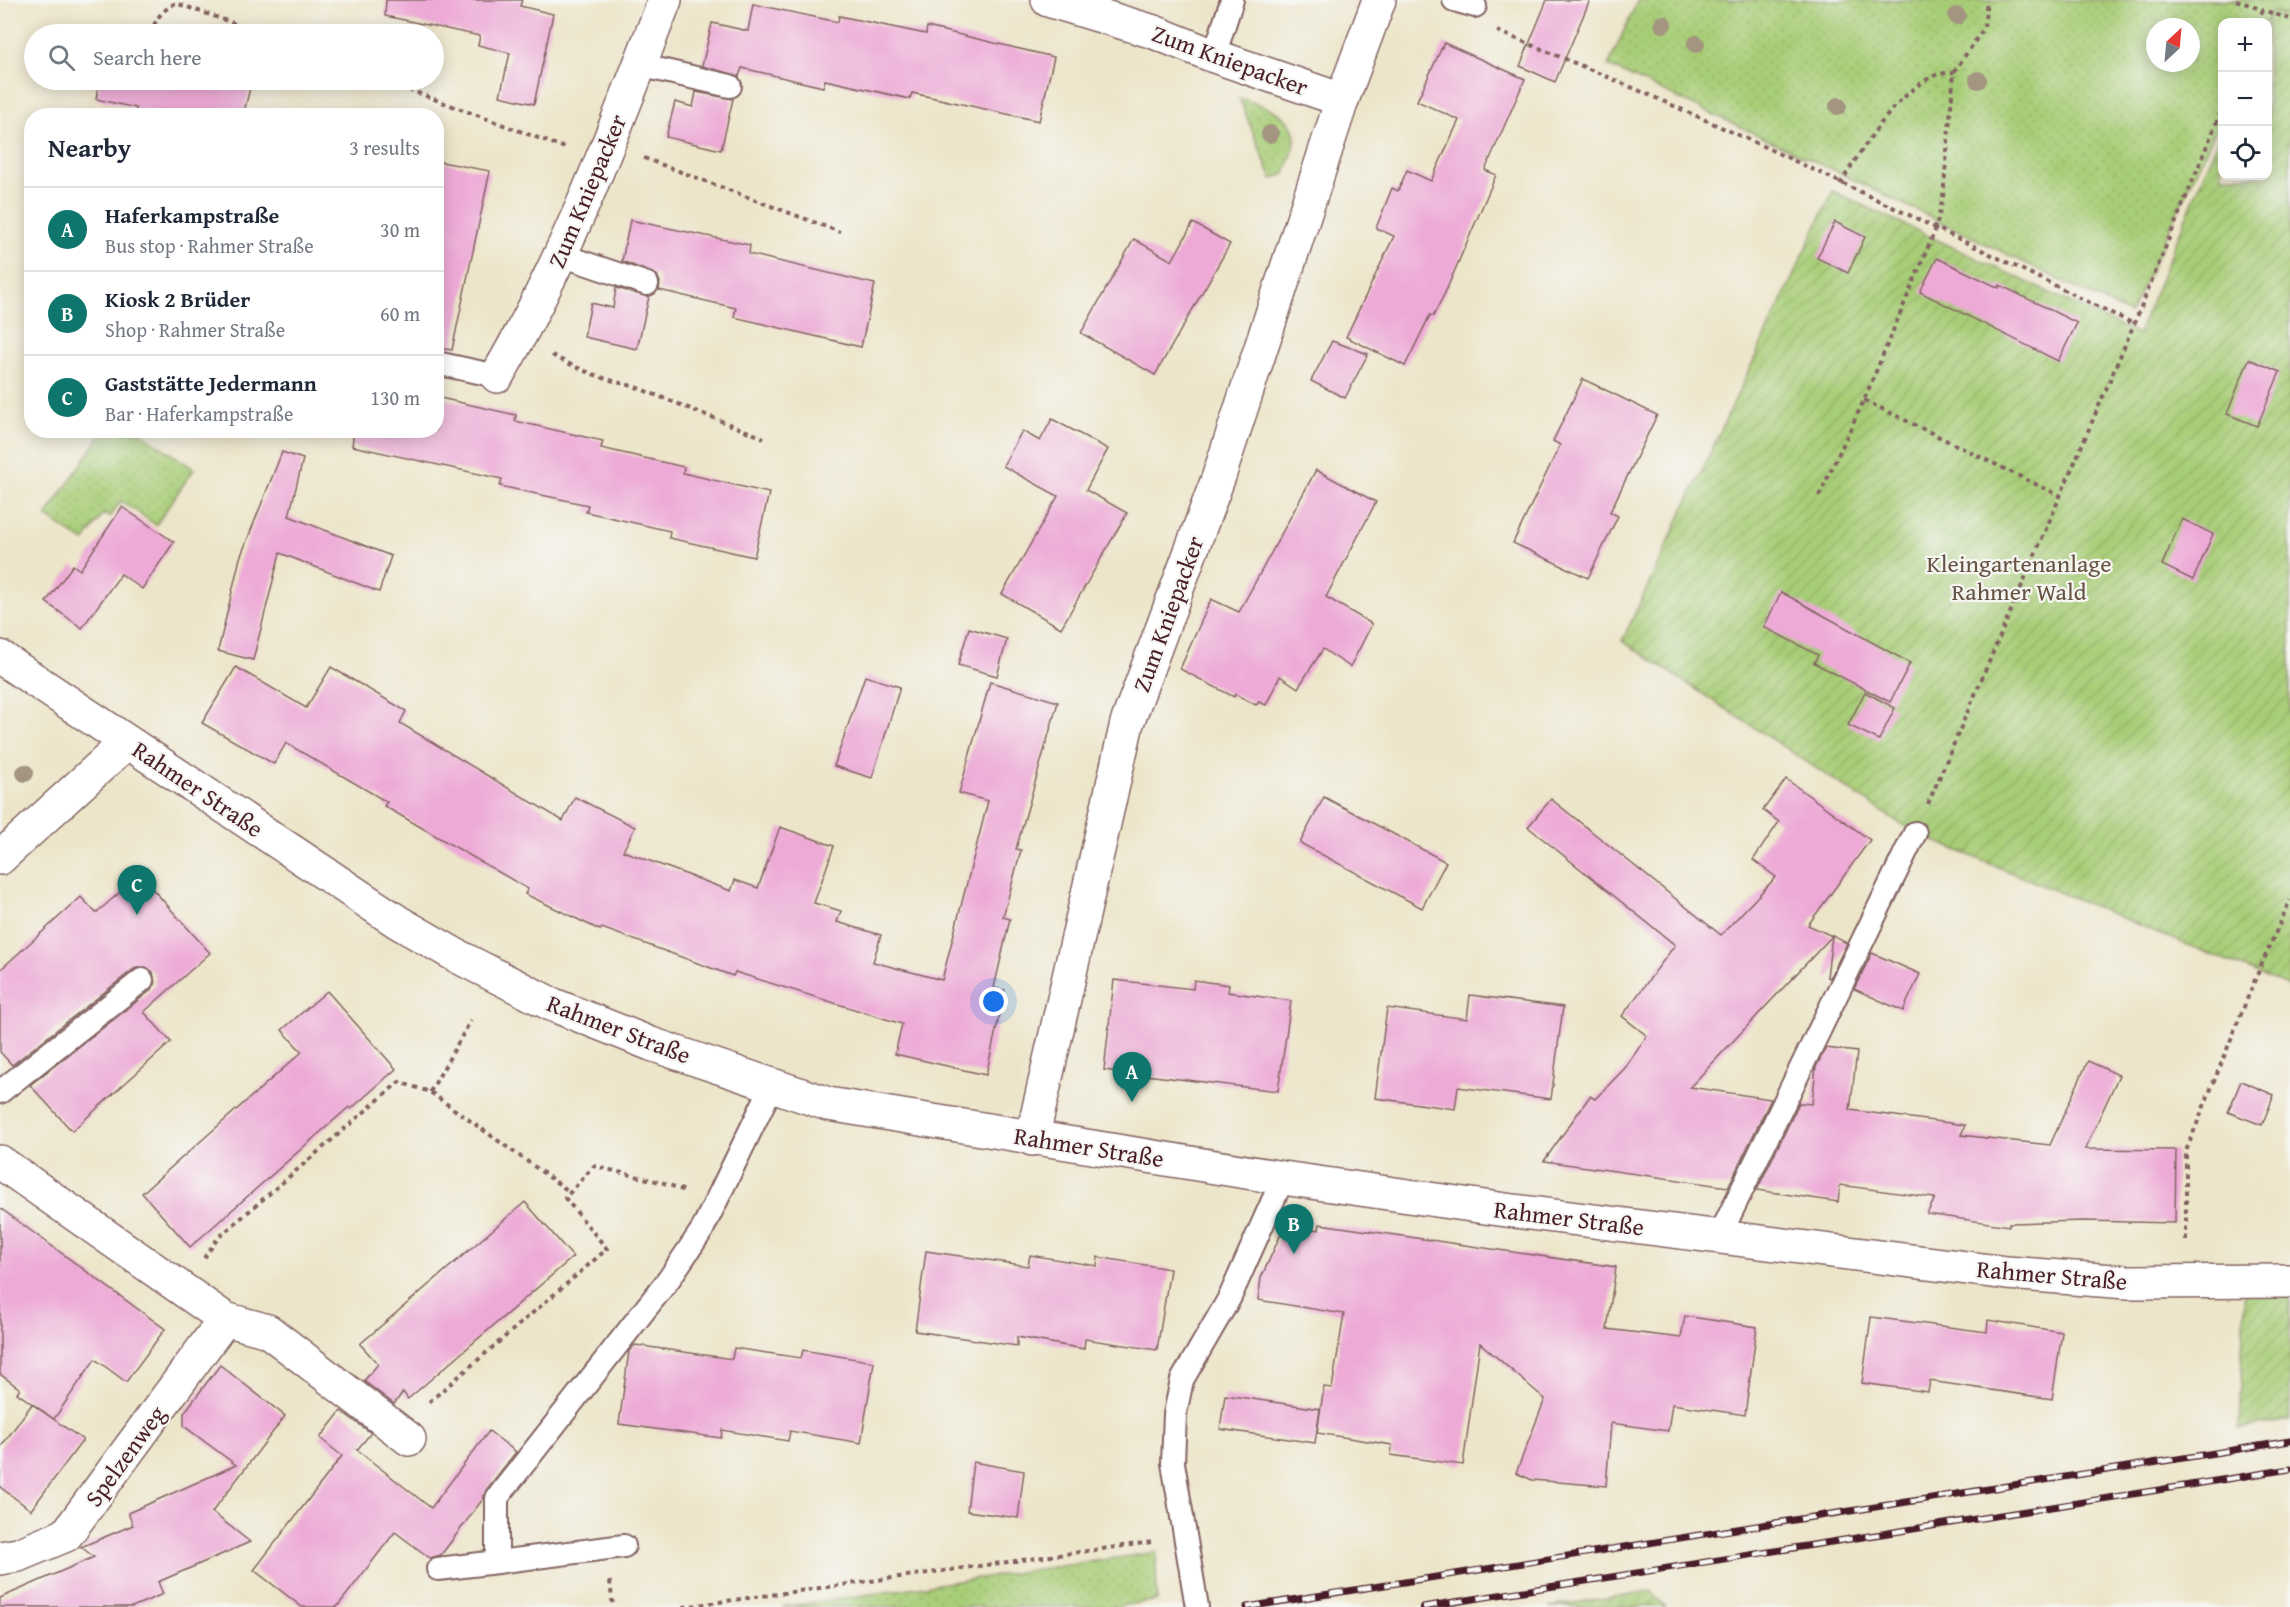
<!DOCTYPE html>
<html lang="en">
<head>
<meta charset="utf-8">
<style>
	body { margin:0; font-family:"Gentium Book Plus",serif; background:#f2f2f3; color:#1f2937 }
	.controls { position:absolute; right:18px; top:18px; display:grid; overflow:hidden; border-radius:12px; box-shadow:0 3px 15px #0003 }
	.controls button { width:54px; height:54px; display:grid; place-items:center; padding:0; border:0; border-bottom:2px solid #e0e1e3; background:#fff; color:#1f2937; font:30px sans-serif }
	.compass { position:absolute; left:2146px; top:18px; width:54px; height:54px; border-radius:50%; background:#fff; box-shadow:0 3px 15px #0003; rotate:26deg }
	.you { position:absolute; left:994px; top:1002px; width:21px; height:21px; margin:-15px; border:4px solid #fff; border-radius:50%; background:#1a73e8; box-shadow:0 0 0 9px #1a73e833 }
	.badge { display:grid; place-items:center; width:39px; height:39px; border-radius:50%; background:#0f766e; color:#fff; font-size:20px; font-weight:700 }
	.pin { position:absolute; translate:-50% -50px; filter:drop-shadow(0 2px 3px #0008) }
	.pin::after { content:''; position:absolute; top:32px; width:21px; height:18px; background:inherit; clip-path:polygon(0 0,100% 0,50% 100%) }
	.list { margin:0; padding:0; list-style:none }
	h2 { display:flex; justify-content:space-between; align-items:center; height:78px; margin:0; padding:0 24px; font-size:26px }
	h2 small { font-size:20px; font-weight:400; color:#747a83 }
	.list li { display:grid; grid-template-columns:39px 1fr auto; gap:18px; align-items:center; box-sizing:border-box; height:84px; padding:0 24px; border-top:2px solid #e0e1e3 }
	.list b { display:block; font-size:22px; white-space:nowrap }
	.list p { margin:0; font-size:20px; white-space:nowrap; color:#747a83 }
	.list em { font-size:20px; font-style:normal; color:#747a83 }
	.icon { flex:none; width:33px; height:33px; fill:none; stroke:currentColor; stroke-width:2; stroke-linecap:round; stroke-linejoin:round }
	.map { position:relative; flex:none; width:2290px; height:1607px; overflow:hidden }
	.search { position:absolute; background:#fff; box-shadow:0 3px 15px #0003; left:24px; top:24px; width:420px; height:66px; display:flex; align-items:center; gap:15px; box-sizing:border-box; padding:0 21px; border-radius:33px; color:#747a83; font-size:22px }
	.panel { position:absolute; background:#fff; box-shadow:0 3px 15px #0003; left:24px; top:108px; width:420px; height:330px; border-radius:24px }
	.map>svg:first-child { display:block }
</style>
</head>
<body>
<div class="map">
<svg width="2290" height="1607" viewBox="0 0 2290 1607">
	<defs>
		<pattern id="grass-dots" width="8" height="8" patternUnits="userSpaceOnUse" patternTransform="scale(1.5)"><rect width="8" height="8" fill="#a8cd77"/><path d="M2 2h.1M6 6h.1" fill="none" stroke="#92b067" stroke-width="1.8" stroke-linecap="round"/></pattern>
		<pattern id="garden-furrows" width="10" height="10" patternUnits="userSpaceOnUse" patternTransform="scale(1.5)"><rect width="10" height="10" fill="#a8cd77"/><path d="M-1 1l2-2M0 10L10 0M9 11l2-2" fill="none" stroke="#92b067"/></pattern>
	</defs>
	<rect width="100%" height="100%" fill="#f6f6f2"/>
	<filter id="ink" filterUnits="userSpaceOnUse"><feTurbulence type="fractalNoise" baseFrequency=".0167" numOctaves="2"/><feDisplacementMap in="SourceGraphic" scale="12" xChannelSelector="R" yChannelSelector="G"/><feConvolveMatrix kernelMatrix="1 2 1 2 8 2 1 2 1" color-interpolation-filters="sRGB"/></filter>
	<filter id="wash" filterUnits="userSpaceOnUse"><feTurbulence type="fractalNoise" baseFrequency=".008" numOctaves="4" result="noise"/><feDisplacementMap in="SourceGraphic" scale="24" xChannelSelector="R" yChannelSelector="G"/><feGaussianBlur stdDeviation="1.35" result="paint"/><feColorMatrix in="noise" values="0 0 0 0 0 0 0 0 0 0 0 0 0 0 0 0 0 1.4 0 .05"/><feComposite in="paint" operator="in"/></filter>
	<g filter="url(#wash)">
		<rect width="100%" height="100%" fill="#ede5c9"/>
		<g fill="url(#grass-dots)" stroke="#797651" stroke-width="1.5" fill-rule="evenodd">
			<path d="M 1638,0 L 2290,0 L 2290,17 L 2272,11 L 2266,22 L 2222,22 L 2222,116 L 2130,314 L 1844,175 L 1608,66 ZM 2155,27 L 2191,27 L 2191,63 L 2155,63 Z"/>
			<path d="M 1239,98 C 1258,104 1292,112 1295,137 C 1296,149 1288,163 1285,174 L 1272,179 Z"/>
			<path d="M 114,430 L 138,431 L 194,469 L 156,525 L 121,501 L 110,517 L 103,514 L 84,542 L 46,516 L 101,435 Z"/>
			<path d="M 1156,1552 L 1157,1600 L 1114,1607 L 782,1607 Z"/>
		</g>
		<g fill="url(#garden-furrows)" stroke="#797651" stroke-width="1.5">
			<path d="M 2271,11 L 2290,17 L 2290,987 L 1915,833 L 1622,641 L 1833,191 L 2138,334 L 2222,130 L 2222,176 L 2268,176 L 2267,22 Z"/>
			<path d="M 2245,1280 L 2290,1281 L 2290,1420 L 2239,1428 Z"/>
			<path d="M 1651,1591 L 1666,1607 L 1549,1607 Z"/>
		</g>
		<g id="blocks">
			<g fill="#edaad6">
				<path d="M 386,0 L 522,0 L 520,6 L 553,14 L 534,104 L 500,96 L 510,53 L 478,45 L 480,36 L 385,16 Z"/>
				<path d="M 1547,0 L 1590,0 L 1555,82 L 1520,66 Z"/>
				<path d="M 753,4 L 838,22 L 839,16 L 926,34 L 927,27 L 1054,57 L 1039,121 L 912,93 L 910,99 L 825,80 L 823,87 L 742,68 L 739,76 L 702,66 L 712,23 L 748,31 Z"/>
				<path d="M 1444,43 L 1525,79 L 1485,170 L 1496,175 L 1445,293 L 1433,316 L 1430,315 L 1405,366 L 1346,337 L 1394,236 L 1376,228 L 1392,188 L 1398,191 L 1407,170 L 1431,181 L 1459,120 L 1417,101 Z"/>
				<path d="M 100,80 L 252,80 L 243,116 L 135,116 L 136,108 L 96,99 Z"/>
				<path d="M 696,92 L 733,99 L 721,150 L 666,137 L 675,102 L 693,107 Z"/>
				<path d="M 436,161 L 490,171 L 452,350 L 436,348 Z"/>
				<path d="M 630,220 L 750,245 L 749,254 L 875,284 L 861,347 L 734,317 L 736,308 L 659,290 L 660,282 L 657,275 L 622,261 Z"/>
				<path d="M 1835,222 L 1865,237 L 1848,273 L 1817,258 Z"/>
				<path d="M 1193,223 L 1230,244 L 1155,375 L 1081,333 L 1134,239 L 1172,261 Z"/>
				<path d="M 1937,258 L 1999,288 L 2000,285 L 2077,323 L 2058,361 L 1920,292 Z"/>
				<path d="M 616,288 L 649,297 L 637,349 L 584,337 L 591,303 L 613,308 Z"/>
				<path d="M 1332,341 L 1368,354 L 1345,398 L 1311,381 Z"/>
				<path d="M 2249,359 L 2280,372 L 2257,426 L 2227,414 Z"/>
				<path d="M 1583,379 L 1657,415 L 1610,512 L 1618,516 L 1588,578 L 1513,543 L 1560,445 L 1553,441 Z"/>
				<path d="M 436,397 L 516,415 L 515,421 L 603,441 L 601,448 L 684,467 L 683,473 L 769,493 L 754,557 L 669,538 L 670,531 L 586,512 L 588,505 L 500,486 L 502,479 L 352,446 L 354,430 L 436,430 Z"/>
				<path d="M 1052,419 L 1108,449 L 1086,490 L 1127,513 L 1061,628 L 1002,594 L 1058,496 L 1003,466 L 1022,431 L 1040,441 Z"/>
				<path d="M 282,452 L 303,459 L 289,516 L 391,556 L 379,592 L 280,553 L 253,660 L 218,651 L 240,558 Z"/>
				<path d="M 1316,470 L 1376,502 L 1326,597 L 1372,624 L 1350,667 L 1323,649 L 1298,688 L 1280,676 L 1266,705 L 1259,702 L 1256,705 L 1235,694 L 1234,697 L 1180,669 L 1211,599 L 1239,612 Z"/>
				<path d="M 122,507 L 174,542 L 142,589 L 121,574 L 82,628 L 46,602 L 73,565 L 80,570 Z"/>
				<path d="M 2182,519 L 2213,534 L 2193,580 L 2162,565 Z"/>
				<path d="M 1781,592 L 1910,663 L 1890,702 L 1814,663 L 1818,655 L 1764,627 Z"/>
				<path d="M 969,628 L 1007,639 L 997,676 L 958,665 Z"/>
				<path d="M 236,667 L 306,708 L 331,667 L 406,711 L 400,723 L 563,821 L 575,797 L 635,827 L 623,851 L 731,891 L 735,880 L 758,888 L 780,827 L 834,846 L 814,903 L 841,911 L 837,922 L 881,935 L 873,962 L 942,980 L 988,801 L 959,793 L 990,682 L 1058,702 L 1016,849 L 1021,850 L 1003,917 L 1010,919 L 994,988 L 1005,990 L 986,1075 L 895,1054 L 902,1024 L 735,972 L 733,976 L 602,928 L 600,930 L 525,894 L 528,889 L 384,806 L 387,802 L 286,743 L 274,764 L 202,723 Z"/>
				<path d="M 865,676 L 900,687 L 872,778 L 834,766 Z"/>
				<path d="M 1865,692 L 1895,708 L 1879,740 L 1848,725 Z"/>
				<path d="M 1786,779 L 1870,840 L 1808,925 L 1832,936 L 1690,1087 L 1771,1099 L 1728,1187 L 1544,1161 L 1590,1096 L 1595,1099 L 1625,1068 L 1647,1036 L 1622,1016 L 1675,945 L 1528,827 L 1551,799 L 1721,935 L 1776,877 L 1753,860 L 1779,822 L 1763,810 Z"/>
				<path d="M 1324,797 L 1446,862 L 1422,908 L 1300,843 Z"/>
				<path d="M 140,875 L 210,953 L 144,1012 L 171,1042 L 72,1131 L 30,1085 L 150,991 L 155,984 L 153,972 L 146,967 L 140,967 L 134,969 L 12,1065 L 0,1052 L 0,970 L 81,897 L 96,913 Z"/>
				<path d="M 1832,936 L 1847,943 L 1830,978 L 1827,977 Z"/>
				<path d="M 1872,953 L 1920,974 L 1903,1011 L 1854,989 Z"/>
				<path d="M 1114,980 L 1193,989 L 1194,980 L 1229,985 L 1228,992 L 1291,1001 L 1278,1091 L 1104,1070 Z"/>
				<path d="M 327,991 L 396,1069 L 351,1109 L 349,1107 L 190,1247 L 142,1193 L 302,1052 L 282,1030 Z"/>
				<path d="M 1470,995 L 1563,1007 L 1551,1099 L 1458,1087 L 1455,1109 L 1375,1098 L 1387,1008 L 1467,1019 Z"/>
				<path d="M 1826,1048 L 1857,1052 L 1850,1110 L 1965,1125 L 1961,1135 L 2050,1145 L 2088,1061 L 2119,1075 L 2085,1149 L 2176,1150 L 2175,1223 L 2085,1221 L 2009,1223 L 2009,1226 L 1927,1214 L 1935,1198 L 1840,1185 L 1838,1202 L 1757,1190 L 1799,1103 L 1812,1104 L 1816,1067 Z"/>
				<path d="M 2241,1081 L 2274,1095 L 2262,1125 L 2228,1112 Z"/>
				<path d="M 525,1202 L 573,1257 L 408,1399 L 403,1392 L 394,1404 L 364,1381 L 378,1364 L 360,1344 Z"/>
				<path d="M 0,1208 L 165,1329 L 126,1382 L 95,1359 L 54,1419 L 17,1393 L 20,1389 L 0,1374 Z"/>
				<path d="M 1320,1224 L 1616,1267 L 1607,1329 L 1681,1338 L 1685,1316 L 1757,1327 L 1745,1415 L 1672,1404 L 1668,1431 L 1611,1423 L 1606,1486 L 1532,1480 L 1516,1473 L 1545,1399 L 1480,1343 L 1463,1465 L 1391,1455 L 1392,1445 L 1317,1433 L 1324,1387 L 1332,1388 L 1344,1314 L 1258,1300 L 1261,1278 L 1285,1225 L 1319,1230 Z"/>
				<path d="M 926,1251 L 1028,1266 L 1030,1255 L 1097,1266 L 1098,1257 L 1170,1269 L 1157,1350 L 1085,1339 L 1084,1349 L 1017,1337 L 1017,1346 L 915,1331 Z"/>
				<path d="M 1871,1317 L 1987,1332 L 1988,1320 L 2062,1332 L 2052,1399 L 1930,1381 L 1928,1392 L 1862,1383 Z"/>
				<path d="M 635,1345 L 732,1359 L 734,1348 L 801,1358 L 803,1350 L 874,1362 L 861,1443 L 790,1431 L 788,1441 L 722,1430 L 721,1438 L 619,1424 L 629,1351 Z"/>
				<path d="M 220,1365 L 285,1416 L 212,1512 L 250,1542 L 158,1582 L 163,1594 L 132,1607 L 0,1607 L 0,1598 L 94,1557 L 81,1547 L 133,1525 L 128,1513 L 236,1465 L 184,1426 L 184,1413 Z"/>
				<path d="M 1225,1395 L 1320,1409 L 1315,1443 L 1220,1429 Z"/>
				<path d="M 32,1404 L 83,1440 L 31,1510 L 0,1487 L 0,1448 Z"/>
				<path d="M 341,1411 L 371,1433 L 357,1450 L 431,1508 L 489,1431 L 516,1452 L 486,1490 L 483,1499 L 441,1555 L 430,1558 L 395,1532 L 337,1607 L 302,1607 L 254,1570 L 342,1456 L 320,1438 Z"/>
				<path d="M 973,1462 L 1024,1471 L 1018,1518 L 967,1511 Z"/>
			</g>
		</g>
	</g>
	<g filter="url(#ink)">
		<use href="#blocks" fill-opacity="0" stroke="#836462" stroke-width="1.5"/>
		<g fill="none" stroke-linecap="round" stroke-linejoin="round">
			<g stroke="#836462" stroke-width="26">
				<g id="service">
					<path d="M 1454,0 L 1475,6"/>
					<path d="M 1214,56 L 1232,0"/>
					<path d="M 639,65 L 730,86"/>
					<path d="M 561,255 L 647,284"/>
					<path d="M 436,363 L 497,376"/>
					<path d="M 0,1092 L 142,980"/>
					<path d="M 1719,1237 L 1915,833"/>
					<path d="M 624,1546 L 497,1562 L 497,1498 L 669,1279 L 702,1230 L 772,1086"/>
					<path d="M 438,1569 L 497,1562"/>
					<path d="M 1197,1607 L 1173,1463 L 1175,1414 L 1182,1380 L 1230,1297 L 1283,1178"/>
				</g>
			</g>
			<g stroke="#836462" stroke-width="36">
				<g id="minor">
					<path d="M 1048,0 L 1154,32 L 1214,56 L 1342,100"/>
					<path d="M 497,376 C 567,257 615,128 665,0"/>
					<path d="M 0,858 L 127,742"/>
					<path d="M 1032,1139 L 1127,723 L 1219,476 L 1342,100 L 1379,0"/>
					<path d="M 0,1162 L 225,1319 L 268,1331 L 409,1439"/>
					<path d="M 0,1558 L 18,1555 L 66,1535 L 225,1319"/>
				</g>
			</g>
			<g stroke="#836462" stroke-width="36">
				<path id="secondary" d="M 0,657 L 398,922 L 457,956 L 551,1004 L 651,1044 L 828,1104 L 1283,1178 L 1506,1210 L 2007,1273 L 2127,1282 L 2290,1281"/>
			</g>
			<g stroke="#836462" stroke-width="4" stroke-dasharray="4.5 4.5" stroke-linecap="butt">
				<path d="M 2236,0 L 2263,10"/>
				<path d="M 2258,22 L 2263,10 L 2290,19"/>
				<path d="M 1497,31 C 1714,118 1924,222 2134,324"/>
				<path d="M 151,34 C 155,19 162,10 176,3 L 264,34"/>
				<path d="M 383,80 L 565,148"/>
				<path d="M 644,158 L 840,232"/>
				<path d="M 1840,184 C 1863,148 1896,92 1936,75 C 1941,73 1949,73 1954,72"/>
				<path d="M 552,355 C 577,369 605,380 633,386 L 764,438"/>
				<path d="M 1864,400 L 2060,496"/>
				<path d="M 1819,496 L 1864,400 L 1936,228 L 1943,197 L 1954,72 L 1984,28 L 1987,0"/>
				<path d="M 1928,804 L 2134,324 L 2222,109"/>
				<path d="M 430,1092 L 471,1020"/>
				<path d="M 2186,1240 L 2186,1151 L 2254,982 L 2290,900"/>
				<path d="M 204,1258 L 218,1238 L 399,1082 L 430,1092 L 570,1192"/>
				<path d="M 429,1402 L 607,1249 L 565,1198 L 594,1166 L 664,1183 L 685,1191"/>
				<path d="M 610,1581 L 613,1607"/>
				<path d="M 683,1607 L 1152,1542"/>
			</g>
			<use href="#service" stroke="#fff" stroke-width="22"/>
			<use href="#minor" stroke="#fff" stroke-width="33"/>
			<use href="#secondary" stroke="#fff" stroke-width="33"/>
			<g stroke="#4a1f2b" stroke-width="7">
				<g id="rail">
					<path d="M 1247,1607 L 2290,1441"/>
					<path d="M 1423,1607 L 2290,1469"/>
				</g>
			</g>
			<use href="#rail" stroke="#f6f6f2" stroke-width="4.5" stroke-dasharray="14" stroke-linecap="butt"/>
		</g>
		<g fill="#a3957f">
			<circle cx="1957" cy="16" r="9"/>
			<circle cx="1663" cy="24" r="9"/>
			<circle cx="1696" cy="44" r="9"/>
			<circle cx="1978" cy="80" r="9"/>
			<circle cx="1838" cy="106" r="9"/>
			<circle cx="1270" cy="134" r="9"/>
			<circle cx="25" cy="773" r="9"/>
		</g>
	</g>
	<g text-anchor="middle" dominant-baseline="central" stroke-width="4.5" stroke-linejoin="round" paint-order="stroke">
		<g font-size="24" fill="#4a1f2b" stroke="#f6f6f2">
			<text transform="translate(1230 60) rotate(20)">Zum Kniepacker</text>
			<text transform="translate(587 191) rotate(-67)">Zum Kniepacker</text>
			<text transform="translate(1168 614) rotate(-70)">Zum Kniepacker</text>
			<text transform="translate(198 789) rotate(34)">Rahmer Straße</text>
			<text transform="translate(619 1029) rotate(21)">Rahmer Straße</text>
			<text transform="translate(1089 1147) rotate(9)">Rahmer Straße</text>
			<text transform="translate(1569 1218) rotate(7)">Rahmer Straße</text>
			<text transform="translate(2052 1275) rotate(5)">Rahmer Straße</text>
			<text transform="translate(125 1456) rotate(-54)">Spelzenweg</text>
		</g>
		<g font-size="24" fill="#665342" stroke="#f6f6f2">
			<text x="2019" y="563">Kleingartenanlage<tspan x="2019" dy="28">Rahmer Wald</tspan></text>
		</g>
	</g>
</svg>
<div class="controls">
<button>+</button>
<button>−</button>
<button><svg class="icon" aria-label="locate" viewBox="0 0 24 24"><circle cx="12" cy="12" r="6"/><path d="M12 2v4M12 18v4M2 12h4M18 12h4"/></svg></button>
</div>
<svg class="compass" viewBox="-18 -18 36 36"><path d="M0-13l5 13h-10z" fill="#e53935"/><path d="M0 13l5-13h-10z" fill="#747a83"/></svg>
<div class="you"></div>
<div class="pin badge" style="left:1132px;top:1102px">A</div>
<div class="pin badge" style="left:1294px;top:1254px">B</div>
<div class="pin badge" style="left:137px;top:915px">C</div>
<div class="search"><svg class="icon" aria-label="search" viewBox="0 0 24 24"><circle cx="10" cy="10" r="6"/><path d="M15 15l6 6"/></svg>Search here</div>
<section class="panel">
<h2>Nearby<small>3 results</small></h2>
<ul class="list">
<li><span class="badge">A</span><div><b>Haferkampstraße</b><p>Bus stop · Rahmer Straße</p></div><em>30 m</em></li>
<li><span class="badge">B</span><div><b>Kiosk 2 Brüder</b><p>Shop · Rahmer Straße</p></div><em>60 m</em></li>
<li><span class="badge">C</span><div><b>Gaststätte Jedermann</b><p>Bar · Haferkampstraße</p></div><em>130 m</em></li>
</ul>
</section>
</div>
</body>
</html>
